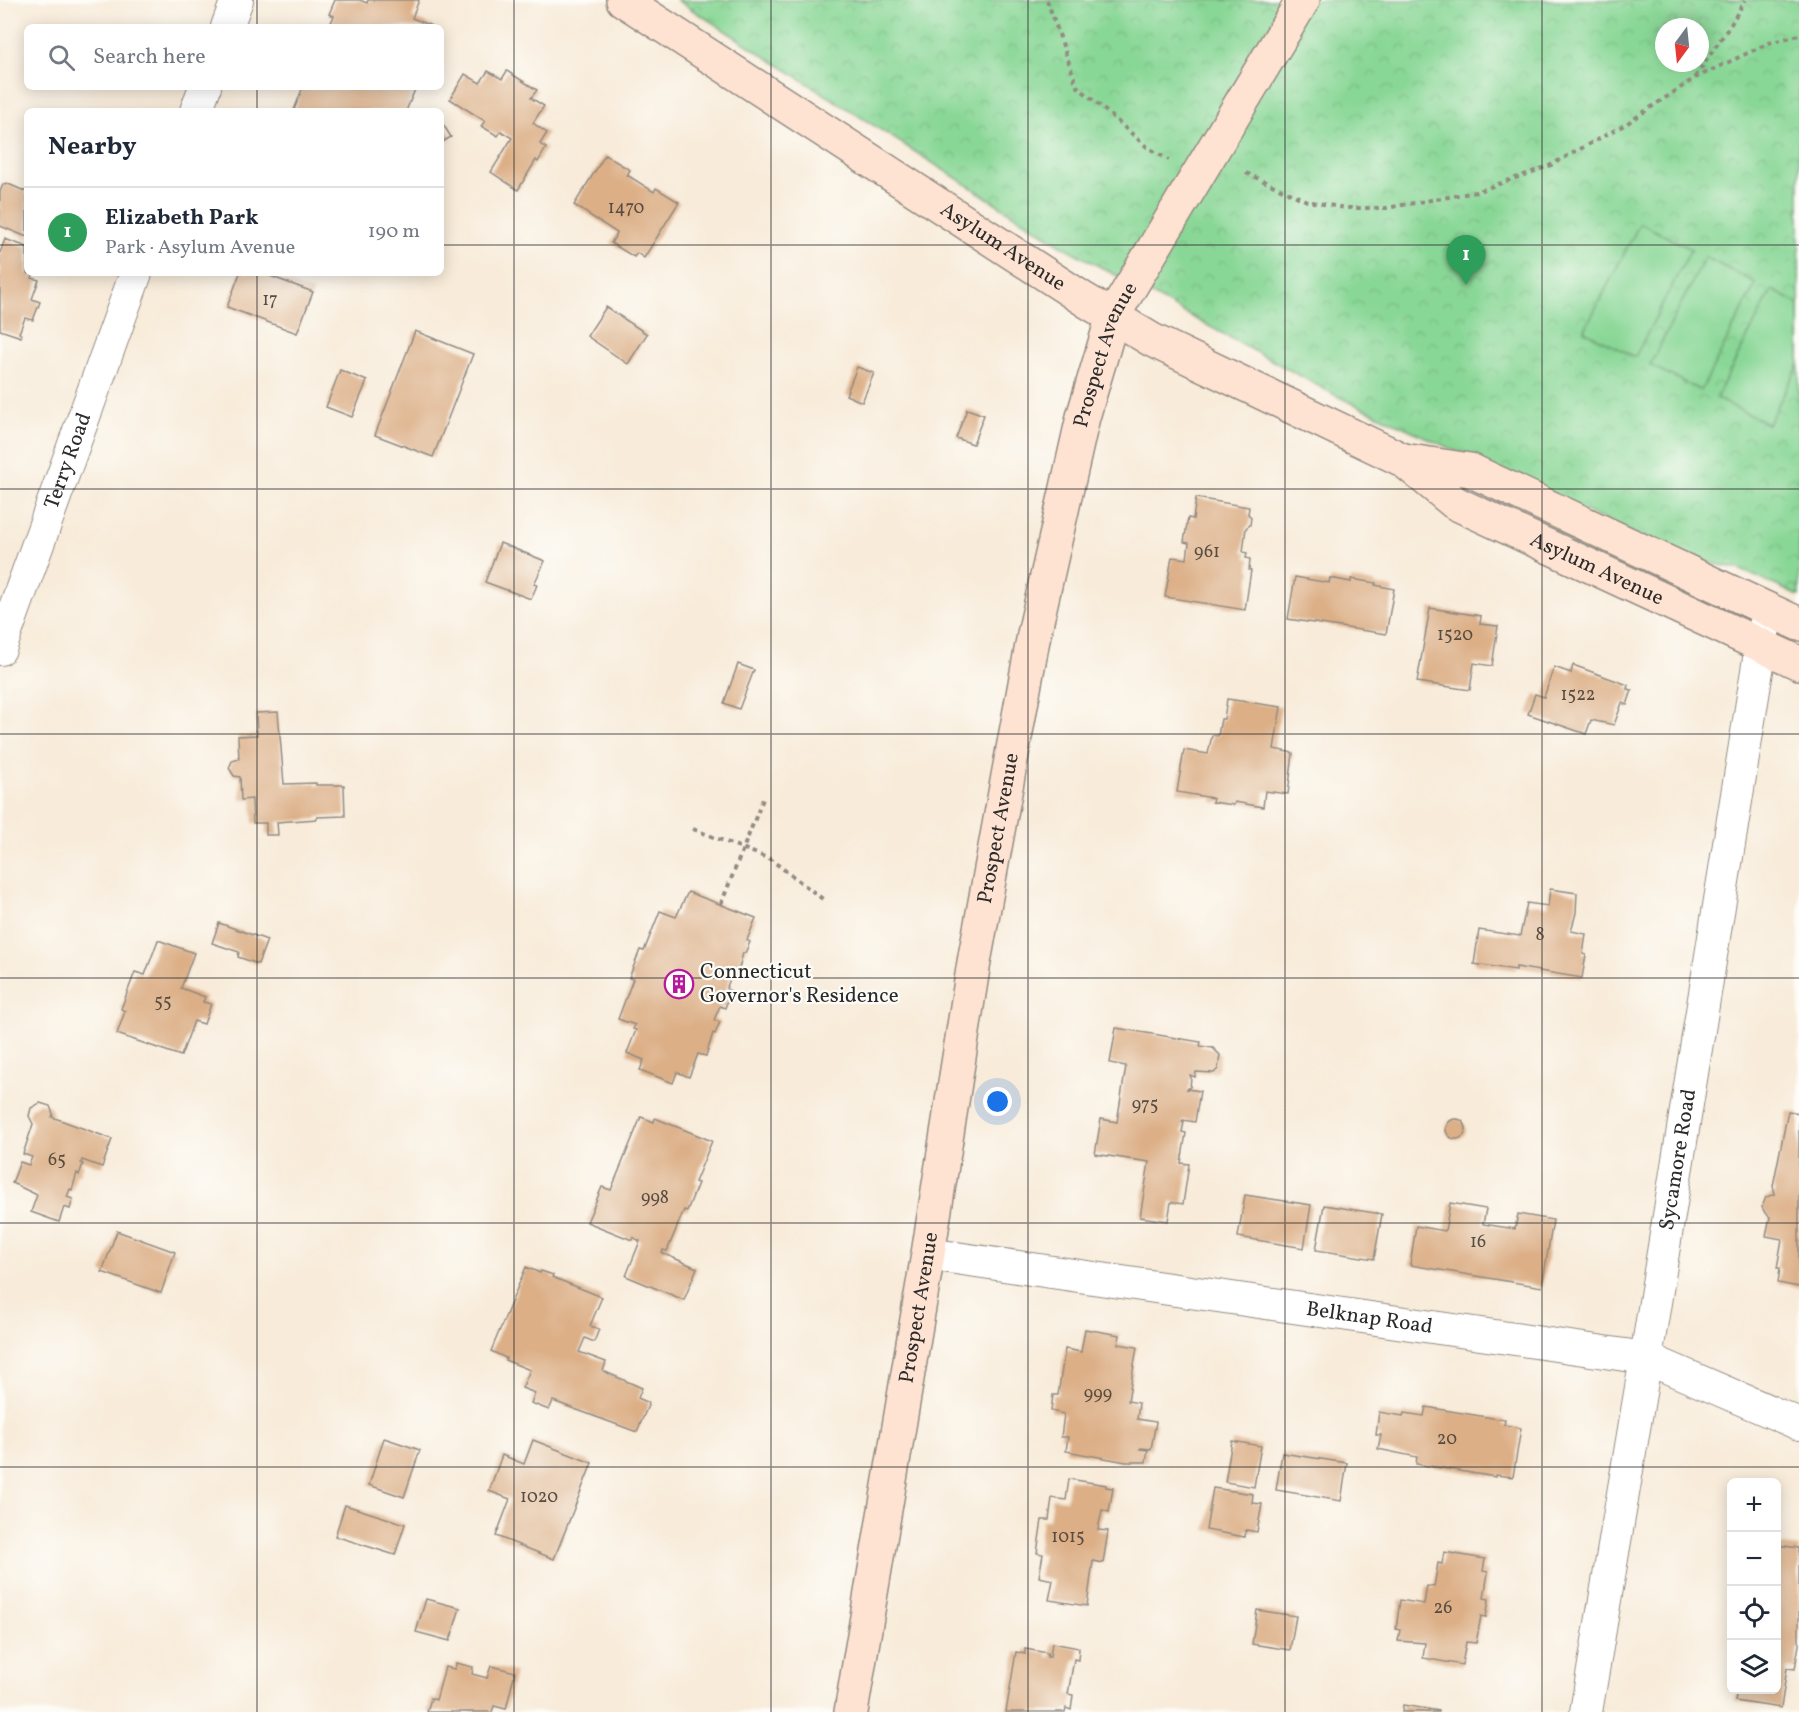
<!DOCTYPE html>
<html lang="en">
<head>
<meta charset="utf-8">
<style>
	body { margin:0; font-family:Vollkorn,serif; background:#f2f2f3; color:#1f2937 }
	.controls { position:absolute; right:18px; bottom:18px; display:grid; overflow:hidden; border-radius:9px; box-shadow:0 3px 15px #0003 }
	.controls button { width:54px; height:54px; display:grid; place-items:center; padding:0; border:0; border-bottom:2px solid #e0e1e3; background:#fff; color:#1f2937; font:30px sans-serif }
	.compass { position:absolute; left:1655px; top:18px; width:54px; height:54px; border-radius:50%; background:#fff; box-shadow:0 3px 15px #0003; rotate:195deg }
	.you { position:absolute; left:998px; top:1102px; width:21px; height:21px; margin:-15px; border:4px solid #fff; border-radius:50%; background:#1a73e8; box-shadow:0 0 0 9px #1a73e833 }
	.badge { display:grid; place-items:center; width:39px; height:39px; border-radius:50%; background:#111827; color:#fff; font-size:20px; font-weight:700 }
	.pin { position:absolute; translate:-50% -50px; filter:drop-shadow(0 2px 3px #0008) }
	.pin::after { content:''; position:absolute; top:32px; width:21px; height:18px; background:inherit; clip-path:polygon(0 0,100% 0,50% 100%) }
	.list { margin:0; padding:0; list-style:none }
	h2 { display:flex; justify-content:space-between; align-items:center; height:78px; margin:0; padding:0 24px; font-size:26px }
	h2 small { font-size:20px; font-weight:400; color:#747a83 }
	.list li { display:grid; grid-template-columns:39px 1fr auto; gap:18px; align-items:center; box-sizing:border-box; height:90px; padding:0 24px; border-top:2px solid #e0e1e3 }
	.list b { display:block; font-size:22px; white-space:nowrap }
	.list p { margin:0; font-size:20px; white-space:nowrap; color:#747a83 }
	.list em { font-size:20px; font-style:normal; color:#747a83 }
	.icon { flex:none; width:33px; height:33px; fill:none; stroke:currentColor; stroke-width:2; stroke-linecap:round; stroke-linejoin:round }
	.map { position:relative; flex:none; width:1799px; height:1712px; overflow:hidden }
	.search { position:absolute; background:#fff; box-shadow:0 3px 15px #0003; left:24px; top:24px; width:420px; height:66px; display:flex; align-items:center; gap:15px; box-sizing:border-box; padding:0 21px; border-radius:9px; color:#747a83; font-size:22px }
	.panel { position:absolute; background:#fff; box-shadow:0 3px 15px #0003; left:24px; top:108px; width:420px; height:168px; border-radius:9px }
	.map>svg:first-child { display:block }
</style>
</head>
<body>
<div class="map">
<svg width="1799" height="1712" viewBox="0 0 1799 1712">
	<defs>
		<pattern id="park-crowns" width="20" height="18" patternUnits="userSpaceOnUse" patternTransform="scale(1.5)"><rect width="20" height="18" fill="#89d796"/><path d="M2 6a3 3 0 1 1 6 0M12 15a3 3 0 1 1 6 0" fill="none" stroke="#76b981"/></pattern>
	</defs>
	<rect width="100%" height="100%" fill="#fdfcf7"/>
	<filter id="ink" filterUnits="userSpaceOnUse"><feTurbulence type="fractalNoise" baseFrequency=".0167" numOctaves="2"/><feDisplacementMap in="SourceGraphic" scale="12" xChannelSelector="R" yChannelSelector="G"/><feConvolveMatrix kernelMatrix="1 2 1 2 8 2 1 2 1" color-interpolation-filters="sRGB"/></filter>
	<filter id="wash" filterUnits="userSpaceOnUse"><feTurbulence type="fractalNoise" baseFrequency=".008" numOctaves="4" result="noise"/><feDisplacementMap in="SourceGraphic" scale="24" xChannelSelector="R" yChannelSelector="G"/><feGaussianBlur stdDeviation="1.35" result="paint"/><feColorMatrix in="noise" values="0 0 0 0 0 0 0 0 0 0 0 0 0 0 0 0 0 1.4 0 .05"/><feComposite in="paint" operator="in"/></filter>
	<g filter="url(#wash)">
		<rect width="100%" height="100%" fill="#f8ebd9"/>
		<path fill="url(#park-crowns)" stroke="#5a8160" stroke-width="1.5" fill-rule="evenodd" d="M 677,0 L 1799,0 L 1799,596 L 1737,568 L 1690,560 L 1337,396 L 1066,248 ZM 1664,27 L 1700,27 L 1700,63 L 1664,63 Z"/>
		<g fill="#89d796" stroke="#5a8160" stroke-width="1.5">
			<path d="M 1640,223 L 1691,249 L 1635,357 L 1584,331 Z"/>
			<path d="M 1705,257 L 1756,283 L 1701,391 L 1650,365 Z"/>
			<path d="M 1772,290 L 1799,304 L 1799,364 L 1768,424 L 1716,398 Z"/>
		</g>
		<g id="blocks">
			<g fill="#dcaf86">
				<path d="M 335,0 L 360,0 L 367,3 L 368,0 L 419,0 L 412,18 L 434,27 L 329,27 L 334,16 L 329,14 Z"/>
				<path d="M 488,71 L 502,79 L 507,71 L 537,90 L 531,98 L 544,106 L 533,123 L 547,133 L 540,144 L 546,148 L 538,162 L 536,160 L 518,190 L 491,172 L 512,138 L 501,131 L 498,136 L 481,126 L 485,121 L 450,99 L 465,74 L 480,83 Z"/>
				<path d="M 303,87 L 416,87 L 406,111 L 297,111 L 294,110 Z"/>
				<path d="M 441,121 L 451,137 L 441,143 Z"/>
				<path d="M 605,155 L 630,170 L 627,175 L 654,192 L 656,188 L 679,202 L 644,258 L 637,253 L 634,257 L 611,243 L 617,233 L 574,205 Z"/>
				<path d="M 6,183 L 27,192 L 27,237 L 0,226 L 0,192 L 3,184 L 5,185 Z"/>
				<path d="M 5,239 L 27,247 L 27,273 L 33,275 L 32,278 L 39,280 L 32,299 L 40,302 L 33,320 L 25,318 L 19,333 L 22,335 L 21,337 L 0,330 L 0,253 Z"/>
				<path d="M 240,273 L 262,273 L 313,292 L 297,333 L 227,307 Z"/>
				<path d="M 606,307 L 647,334 L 628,364 L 587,336 Z"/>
				<path d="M 415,331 L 473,354 L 433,457 L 375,435 Z"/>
				<path d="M 857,367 L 874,373 L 862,402 L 846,395 Z"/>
				<path d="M 340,370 L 367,381 L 352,417 L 326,407 Z"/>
				<path d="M 967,409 L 984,415 L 973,444 L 956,438 Z"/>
				<path d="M 1196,498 L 1249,507 L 1248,514 L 1251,517 L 1250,525 L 1246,528 L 1243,552 L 1247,553 L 1246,558 L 1250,559 L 1249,570 L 1251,570 L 1245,610 L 1165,597 L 1172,557 L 1187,559 L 1189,543 L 1184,542 L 1188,518 L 1193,519 Z"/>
				<path d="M 500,543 L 545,561 L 534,584 L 537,585 L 531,599 L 485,582 Z"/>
				<path d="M 1295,577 L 1329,583 L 1330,578 L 1351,582 L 1351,579 L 1376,583 L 1375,585 L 1394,589 L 1386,634 L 1288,619 Z"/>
				<path d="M 1430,608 L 1481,616 L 1480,624 L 1498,626 L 1492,666 L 1474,663 L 1470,690 L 1417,682 Z"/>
				<path d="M 738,664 L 754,670 L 739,709 L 724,703 Z"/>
				<path d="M 1573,665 L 1628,685 L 1627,689 L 1632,690 L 1627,705 L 1622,703 L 1614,725 L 1591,720 L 1586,734 L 1528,714 L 1535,694 L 1544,697 L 1554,667 L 1571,673 Z"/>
				<path d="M 1227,699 L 1281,707 L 1274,749 L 1293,753 L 1288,794 L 1265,791 L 1263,807 L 1235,802 L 1234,805 L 1212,802 L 1213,798 L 1177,792 L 1184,750 L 1208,754 L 1212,735 L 1218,736 L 1221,719 L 1224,719 Z"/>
				<path d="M 278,712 L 284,784 L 316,783 L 316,785 L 344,785 L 345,816 L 317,817 L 317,819 L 277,822 L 278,835 L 266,835 L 266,823 L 253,823 L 252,799 L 241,800 L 240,777 L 234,776 L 229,768 L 232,761 L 239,759 L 238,736 L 257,735 L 256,713 Z"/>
				<path d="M 1550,889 L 1577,893 L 1576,913 L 1571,931 L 1586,934 L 1583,954 L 1586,955 L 1582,978 L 1516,967 L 1516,970 L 1474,964 L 1479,930 L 1520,936 L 1527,903 L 1548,906 Z"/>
				<path d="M 688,892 L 756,918 L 747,940 L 750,942 L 745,953 L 743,953 L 737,976 L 732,974 L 726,989 L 731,991 L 725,1008 L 720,1006 L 714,1020 L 720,1022 L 715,1034 L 713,1033 L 706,1056 L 698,1054 L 689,1077 L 677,1072 L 673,1083 L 640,1070 L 644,1060 L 627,1053 L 636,1030 L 633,1029 L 635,1025 L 618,1019 L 633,979 L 629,978 L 640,950 L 644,951 L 660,911 L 676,917 Z"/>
				<path d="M 219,923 L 267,940 L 258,964 L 238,957 L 239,952 L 212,943 Z"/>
				<path d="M 158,940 L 194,953 L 181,988 L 205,997 L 203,1002 L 211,1004 L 204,1024 L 194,1021 L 181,1056 L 117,1034 L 125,1011 L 121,1009 L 135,972 L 145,975 Z"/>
				<path d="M 1116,1028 L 1201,1042 L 1200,1046 L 1213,1048 L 1220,1055 L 1218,1069 L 1214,1073 L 1196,1072 L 1195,1077 L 1190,1075 L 1191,1078 L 1190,1087 L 1187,1089 L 1200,1091 L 1195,1122 L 1183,1120 L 1182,1122 L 1184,1122 L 1182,1132 L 1186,1133 L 1181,1163 L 1189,1164 L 1183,1204 L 1171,1202 L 1168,1221 L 1140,1217 L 1149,1162 L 1095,1154 L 1101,1119 L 1117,1122 L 1126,1066 L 1110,1063 Z"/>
				<path d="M 40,1103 L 50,1106 L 53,1114 L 52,1117 L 112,1139 L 102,1167 L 82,1160 L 81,1163 L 83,1164 L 79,1175 L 77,1173 L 72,1190 L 70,1189 L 67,1197 L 73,1199 L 70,1209 L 64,1207 L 59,1222 L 31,1212 L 37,1195 L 12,1183 L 20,1162 L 29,1165 L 32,1157 L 23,1154 L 33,1124 L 29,1116 L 31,1108 Z"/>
				<path d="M 1788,1111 L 1799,1113 L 1799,1287 L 1778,1283 L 1780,1268 L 1777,1268 L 1782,1239 L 1766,1236 L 1770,1217 L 1765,1213 L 1762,1207 L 1766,1197 L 1775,1194 L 1773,1186 Z"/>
				<path d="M 641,1117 L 654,1122 L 655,1118 L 712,1141 L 695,1182 L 698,1183 L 687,1211 L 684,1210 L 667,1251 L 663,1250 L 662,1253 L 697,1268 L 684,1300 L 626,1276 L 640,1241 L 633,1237 L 632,1240 L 587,1222 L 602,1187 L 611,1190 Z"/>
				<circle cx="1456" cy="1129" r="10"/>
				<path d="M 1245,1195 L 1311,1205 L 1304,1248 L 1238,1237 Z"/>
				<path d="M 1450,1203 L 1486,1209 L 1483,1224 L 1515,1229 L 1518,1214 L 1553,1220 L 1542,1287 L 1410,1265 L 1416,1226 L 1445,1231 Z"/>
				<path d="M 1324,1205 L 1382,1214 L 1374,1259 L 1316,1250 Z"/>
				<path d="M 117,1231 L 175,1252 L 161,1293 L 102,1272 Z"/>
				<path d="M 526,1267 L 540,1273 L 541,1271 L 553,1275 L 552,1277 L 602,1297 L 590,1326 L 599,1329 L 594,1342 L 585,1338 L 579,1352 L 606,1362 L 603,1371 L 642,1388 L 638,1398 L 649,1403 L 637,1432 L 553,1401 L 549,1410 L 531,1403 L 535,1393 L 522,1388 L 530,1370 L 505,1360 L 506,1358 L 491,1351 Z"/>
				<path d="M 1085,1329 L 1120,1335 L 1118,1344 L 1137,1347 L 1128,1401 L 1139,1403 L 1137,1419 L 1156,1422 L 1151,1449 L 1141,1448 L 1140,1449 L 1148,1450 L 1146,1462 L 1126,1462 L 1066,1451 L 1068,1437 L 1061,1437 L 1064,1414 L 1051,1411 L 1053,1395 L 1058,1395 L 1065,1349 L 1081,1352 Z"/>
				<path d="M 1426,1407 L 1505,1420 L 1504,1425 L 1521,1428 L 1513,1477 L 1496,1475 L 1496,1477 L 1416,1464 L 1417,1457 L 1378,1449 L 1381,1435 L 1376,1435 L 1379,1412 L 1403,1416 L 1404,1413 L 1424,1416 Z"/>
				<path d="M 384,1438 L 420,1450 L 404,1497 L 369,1485 Z"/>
				<path d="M 533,1440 L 592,1463 L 554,1559 L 496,1536 L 510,1499 L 489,1491 L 502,1455 L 524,1464 Z"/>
				<path d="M 1232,1441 L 1261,1446 L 1254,1487 L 1225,1482 Z"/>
				<path d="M 1282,1453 L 1347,1463 L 1341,1501 L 1276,1490 Z"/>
				<path d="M 1069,1479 L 1106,1485 L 1106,1487 L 1113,1488 L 1109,1512 L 1102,1510 L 1098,1530 L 1108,1531 L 1103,1563 L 1093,1561 L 1087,1606 L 1049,1600 L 1053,1580 L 1039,1577 L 1043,1554 L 1037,1553 L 1042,1520 L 1049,1520 L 1052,1498 L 1066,1500 Z"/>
				<path d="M 1213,1488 L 1253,1494 L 1252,1503 L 1262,1504 L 1257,1532 L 1246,1530 L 1245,1537 L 1206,1530 Z"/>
				<path d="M 345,1505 L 405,1524 L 395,1555 L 335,1536 Z"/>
				<path d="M 1776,1545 L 1799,1548 L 1799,1645 L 1795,1669 L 1787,1668 L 1781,1708 L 1735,1701 L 1737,1690 L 1776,1690 Z"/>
				<path d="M 1444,1552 L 1485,1559 L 1483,1571 L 1488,1572 L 1484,1598 L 1489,1599 L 1486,1617 L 1481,1616 L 1476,1643 L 1466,1642 L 1462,1665 L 1423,1658 L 1425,1643 L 1398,1641 L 1400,1630 L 1396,1629 L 1400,1600 L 1424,1604 L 1427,1586 L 1434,1587 L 1438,1563 L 1442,1564 Z"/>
				<path d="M 426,1599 L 460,1608 L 450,1641 L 416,1632 Z"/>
				<path d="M 1257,1610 L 1296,1616 L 1290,1650 L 1252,1644 Z"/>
				<path d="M 1052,1643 L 1079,1648 L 1078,1660 L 1074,1659 L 1068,1694 L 1073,1695 L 1071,1710 L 1066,1708 L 1065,1712 L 1006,1712 L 1016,1652 L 1025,1654 L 1025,1649 L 1048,1653 L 1047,1657 L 1050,1657 Z"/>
				<path d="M 456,1663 L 473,1667 L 472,1674 L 487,1678 L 491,1666 L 515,1672 L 506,1709 L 494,1706 L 492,1712 L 427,1712 L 431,1698 L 436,1700 L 445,1667 L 455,1669 Z"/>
				<path d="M 1403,1705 L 1439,1711 L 1439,1712 L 1402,1712 Z"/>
			</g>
		</g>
	</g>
	<g filter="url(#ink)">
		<use href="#blocks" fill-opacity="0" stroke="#928b82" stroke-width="1.5"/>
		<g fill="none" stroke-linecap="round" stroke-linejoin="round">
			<g stroke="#928b82" stroke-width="34">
				<g id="minor">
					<path d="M 227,27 L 237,0"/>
					<path d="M 196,111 L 205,87"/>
					<path id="s1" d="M 0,649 L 136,273"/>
					<path id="s2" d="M 928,1254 L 1646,1358 L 1799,1424"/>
					<path id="s3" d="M 1586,1712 L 1646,1358 L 1767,609"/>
				</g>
			</g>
			<g stroke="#928b82" stroke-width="36">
				<g id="secondary">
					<path id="s4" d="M 623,0 L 1085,300 L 1152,340 L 1403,460 L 1455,503 L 1799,663"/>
					<path d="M 1403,460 L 1470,470 L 1799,624"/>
					<path id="s5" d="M 851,1712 L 928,1254 L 974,962 L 1034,634 L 1083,417 L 1113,316 L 1303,0"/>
				</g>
			</g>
			<g stroke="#928b82" stroke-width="4" stroke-dasharray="4.5 4.5" stroke-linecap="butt">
				<path d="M 1047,0 L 1077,86 L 1147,147 L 1169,160"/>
				<path d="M 1695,77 L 1731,24 L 1745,0"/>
				<path d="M 1246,173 L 1307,201 L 1345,208 L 1386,208 L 1476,192 L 1549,166 L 1626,124 L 1695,78 L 1769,43 L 1799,35"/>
				<path d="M 693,829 L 770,859 L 824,900"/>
				<path d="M 721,904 L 763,799"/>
			</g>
			<use href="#minor" stroke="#fff" stroke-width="32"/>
			<use href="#secondary" stroke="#fee3d2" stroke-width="33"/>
		</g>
	</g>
	<path fill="none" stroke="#2b2b2b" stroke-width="1.5" stroke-opacity="0.55" d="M 257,0 L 257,27M 514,0 L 514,1712M 771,0 L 771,1712M 1028,0 L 1028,1712M 1285,0 L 1285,1712M 1542,0 L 1542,1712M 257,87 L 257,111M 0,245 L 27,245M 441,245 L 1799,245M 257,273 L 257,1712M 0,489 L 1799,489M 0,734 L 1799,734M 0,978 L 1799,978M 0,1223 L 1799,1223M 0,1467 L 1799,1467"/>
	<defs>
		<g id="building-ring" transform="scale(1.5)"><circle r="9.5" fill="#fdfcf7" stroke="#b5179e" stroke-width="1.5"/><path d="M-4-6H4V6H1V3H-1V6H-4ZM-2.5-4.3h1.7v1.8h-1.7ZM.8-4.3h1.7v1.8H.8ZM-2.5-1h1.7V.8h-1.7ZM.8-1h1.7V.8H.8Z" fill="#b5179e"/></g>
	</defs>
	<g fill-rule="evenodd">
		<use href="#building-ring" x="679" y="984"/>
	</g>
	<g text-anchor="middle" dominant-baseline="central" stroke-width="4.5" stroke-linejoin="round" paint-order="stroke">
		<g font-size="18" fill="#574c42">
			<text x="626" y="208">1470</text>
			<text x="270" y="300">17</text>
			<text x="1207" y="552">961</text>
			<text x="1455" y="635">1520</text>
			<text x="1578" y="695">1522</text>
			<text x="1540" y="935">8</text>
			<text x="163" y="1002">55</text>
			<text x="1145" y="1105">975</text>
			<text x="57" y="1160">65</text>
			<text x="655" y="1198">998</text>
			<text x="1478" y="1242">16</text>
			<text x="1098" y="1394">999</text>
			<text x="1447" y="1439">20</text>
			<text x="539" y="1497">1020</text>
			<text x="1068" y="1537">1015</text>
			<text x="1443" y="1608">26</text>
		</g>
		<g font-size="21" fill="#2b2b2b" stroke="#fdfcf7">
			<text stroke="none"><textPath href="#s4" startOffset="453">Asylum Avenue</textPath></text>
			<text stroke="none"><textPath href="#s5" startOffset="1382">Prospect Avenue</textPath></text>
			<text stroke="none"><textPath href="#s1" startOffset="200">Terry Road</textPath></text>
			<text stroke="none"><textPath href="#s4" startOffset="1131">Asylum Avenue</textPath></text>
			<text stroke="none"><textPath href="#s5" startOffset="896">Prospect Avenue</textPath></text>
			<text stroke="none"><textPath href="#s3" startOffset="560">Sycamore Road</textPath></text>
			<text stroke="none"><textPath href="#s5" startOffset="410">Prospect Avenue</textPath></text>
			<text stroke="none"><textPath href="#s2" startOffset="446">Belknap Road</textPath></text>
		</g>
		<g font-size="21" fill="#2b2b2b" stroke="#fdfcf7" text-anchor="start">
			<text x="700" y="972">Connecticut<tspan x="700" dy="24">Governor's Residence</tspan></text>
		</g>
	</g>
</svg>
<div class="controls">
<button>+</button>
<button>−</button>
<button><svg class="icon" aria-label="locate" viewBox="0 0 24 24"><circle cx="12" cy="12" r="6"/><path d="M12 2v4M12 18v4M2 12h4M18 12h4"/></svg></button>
<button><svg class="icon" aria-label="layers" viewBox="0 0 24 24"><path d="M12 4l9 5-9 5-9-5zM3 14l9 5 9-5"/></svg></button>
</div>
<svg class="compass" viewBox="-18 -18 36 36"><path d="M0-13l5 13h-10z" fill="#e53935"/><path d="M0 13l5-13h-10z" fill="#747a83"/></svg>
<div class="you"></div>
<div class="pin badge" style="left:1466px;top:285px;background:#2e9e5b">1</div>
<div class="search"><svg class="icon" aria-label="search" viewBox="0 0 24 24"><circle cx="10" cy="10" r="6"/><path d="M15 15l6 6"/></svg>Search here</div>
<section class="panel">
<h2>Nearby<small></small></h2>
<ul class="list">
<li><span class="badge" style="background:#2e9e5b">1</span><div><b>Elizabeth Park</b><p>Park · Asylum Avenue</p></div><em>190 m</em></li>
</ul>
</section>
</div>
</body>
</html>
